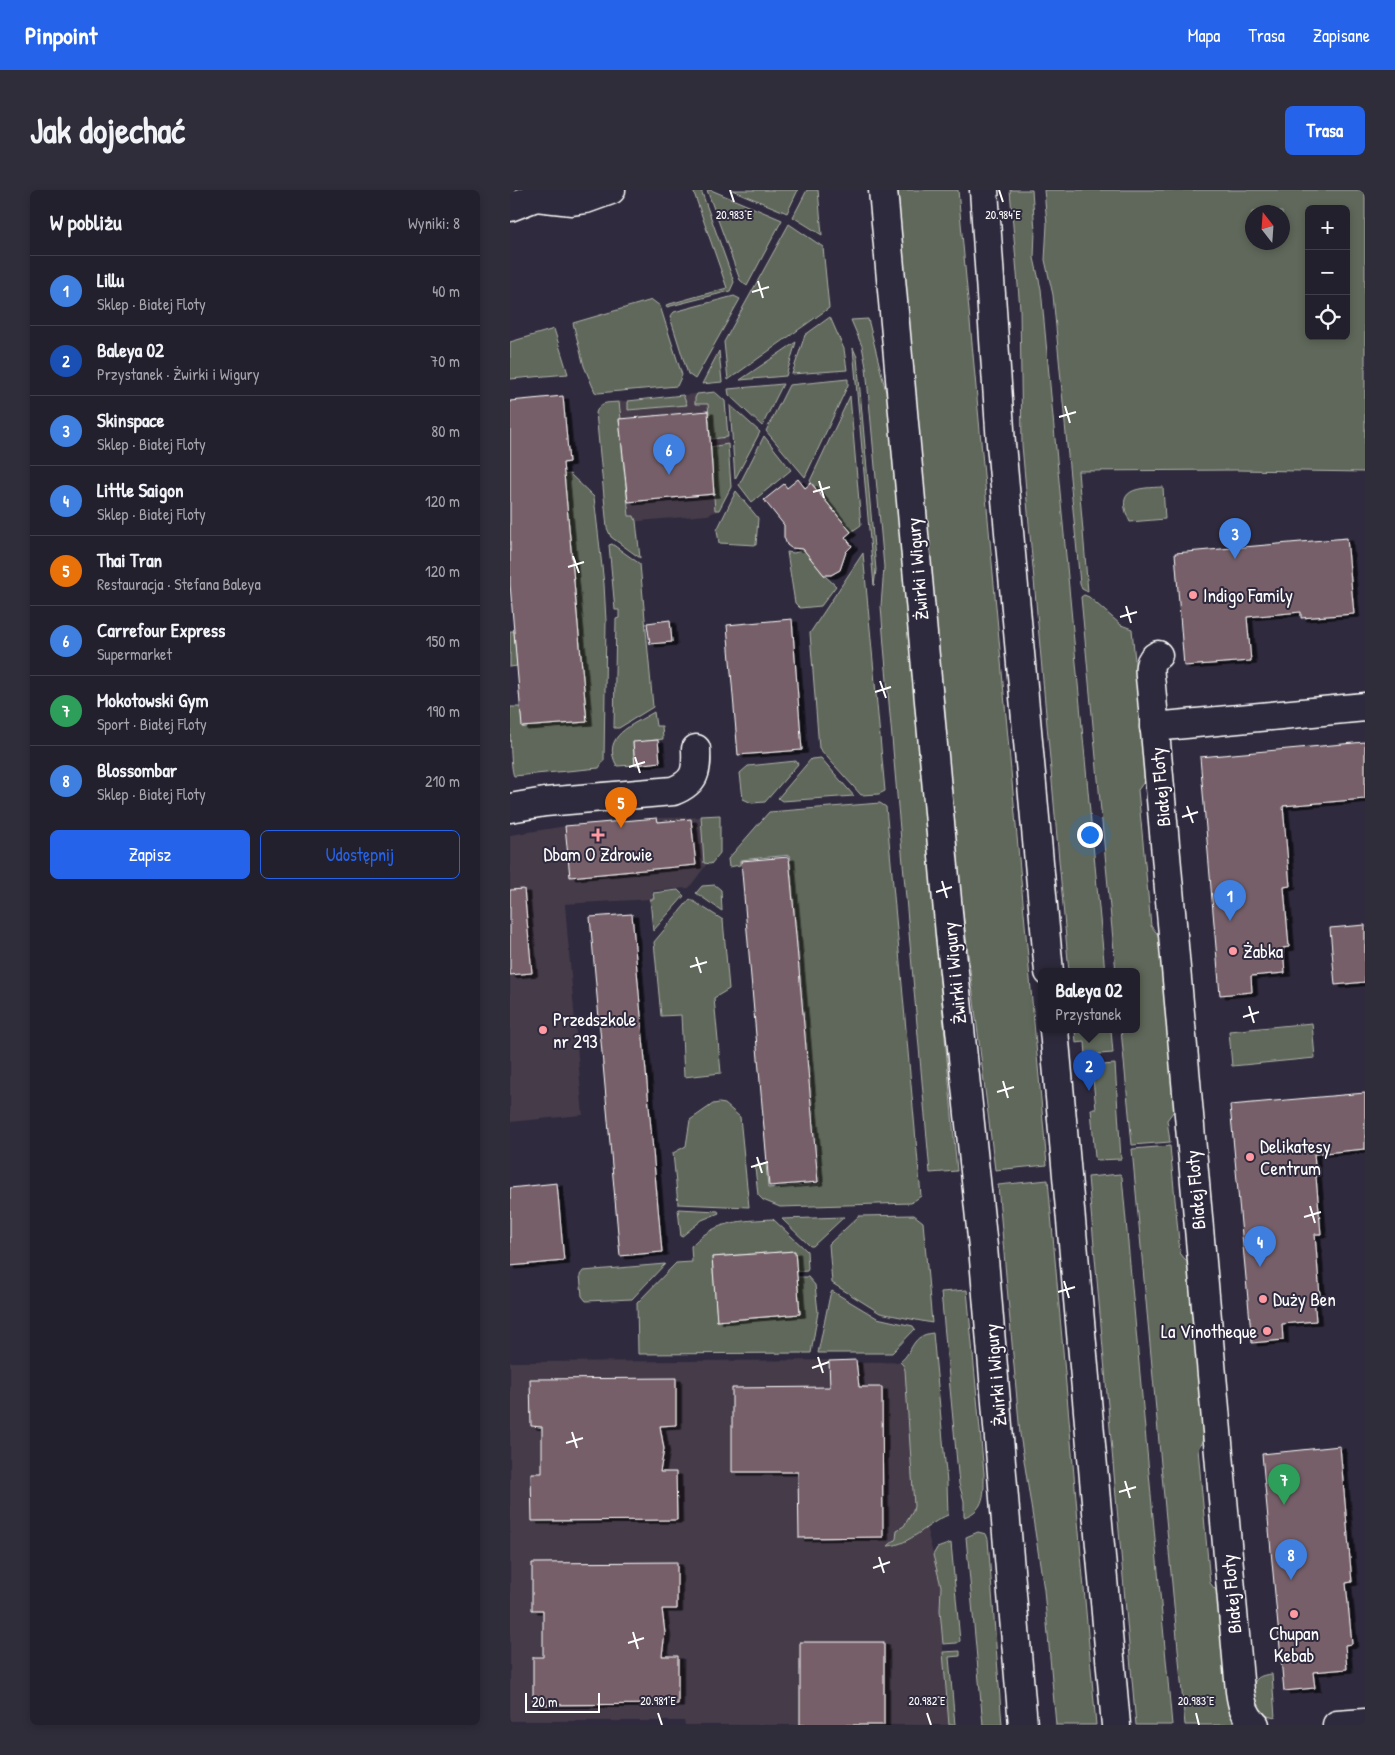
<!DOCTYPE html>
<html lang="pl">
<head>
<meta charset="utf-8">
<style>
	body { margin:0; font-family:"Patrick Hand",sans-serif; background:#2f2d3a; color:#f1f3f6 }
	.controls { position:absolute; right:15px; top:15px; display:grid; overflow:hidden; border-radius:8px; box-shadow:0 2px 8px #0003 }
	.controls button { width:45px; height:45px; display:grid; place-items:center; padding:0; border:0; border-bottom:1px solid #403e4a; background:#23202e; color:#f1f3f6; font:25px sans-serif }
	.compass { position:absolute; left:735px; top:15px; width:45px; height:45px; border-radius:50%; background:#23202e; box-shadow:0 2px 8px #0003; rotate:343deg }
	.scale { position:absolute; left:15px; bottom:12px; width:75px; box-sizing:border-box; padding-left:5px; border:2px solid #fff; border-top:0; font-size:14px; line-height:18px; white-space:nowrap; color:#fff; -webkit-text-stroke:4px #2f2a3d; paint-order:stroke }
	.you { position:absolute; left:579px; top:644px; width:18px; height:18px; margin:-12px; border:4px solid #fff; border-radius:50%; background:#1a73e8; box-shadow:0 0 0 8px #1a73e833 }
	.badge { display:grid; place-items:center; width:32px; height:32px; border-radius:50%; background:#2563eb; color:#fff; font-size:16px; font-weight:700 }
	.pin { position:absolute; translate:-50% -41px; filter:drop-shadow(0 1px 2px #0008) }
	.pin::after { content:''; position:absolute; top:26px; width:18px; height:15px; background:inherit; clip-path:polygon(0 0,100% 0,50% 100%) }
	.popup { position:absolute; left:528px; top:778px; width:102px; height:65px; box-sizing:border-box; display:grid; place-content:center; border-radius:8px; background:#23202e; filter:drop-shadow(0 1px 4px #0005); font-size:16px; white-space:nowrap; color:#a3a3aa }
	.popup b { font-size:19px; color:#f1f3f6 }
	.popup::after { content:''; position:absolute; left:50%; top:100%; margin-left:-10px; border:10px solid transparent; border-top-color:#23202e }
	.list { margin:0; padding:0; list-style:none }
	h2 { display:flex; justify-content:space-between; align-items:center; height:65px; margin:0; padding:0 20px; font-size:21px }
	h2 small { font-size:16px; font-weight:400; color:#a3a3aa }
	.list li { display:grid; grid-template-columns:32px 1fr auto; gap:15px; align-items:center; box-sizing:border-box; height:70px; padding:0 20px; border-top:1px solid #403e4a }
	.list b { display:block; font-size:19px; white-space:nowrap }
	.list p { margin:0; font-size:16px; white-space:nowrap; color:#a3a3aa }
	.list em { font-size:16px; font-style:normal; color:#a3a3aa }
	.actions { display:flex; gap:10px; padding:15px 20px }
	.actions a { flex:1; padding:11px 0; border:1px solid #2563eb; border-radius:8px; text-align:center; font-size:18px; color:#2563eb }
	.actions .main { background:#2563eb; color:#fff }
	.icon { flex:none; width:28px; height:28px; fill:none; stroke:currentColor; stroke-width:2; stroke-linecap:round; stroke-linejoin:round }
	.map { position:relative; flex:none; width:855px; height:1535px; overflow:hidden; border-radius:8px }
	header { display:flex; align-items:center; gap:30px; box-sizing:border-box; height:70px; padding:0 25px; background:#2563eb; color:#fff }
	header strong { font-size:24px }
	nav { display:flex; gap:28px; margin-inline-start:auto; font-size:18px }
	.intro { display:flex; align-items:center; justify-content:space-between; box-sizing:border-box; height:120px; padding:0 30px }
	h1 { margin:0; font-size:35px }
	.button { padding:12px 22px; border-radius:8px; background:#2563eb; color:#fff; font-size:18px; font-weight:700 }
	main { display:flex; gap:30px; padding:0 30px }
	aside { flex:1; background:#23202e; border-radius:8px; box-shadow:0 2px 8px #0003 }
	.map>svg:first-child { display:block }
</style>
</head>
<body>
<header>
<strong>Pinpoint</strong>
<nav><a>Mapa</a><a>Trasa</a><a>Zapisane</a></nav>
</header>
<div class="intro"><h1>Jak dojechać</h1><a class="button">Trasa</a></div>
<main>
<aside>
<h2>W pobliżu<small>Wyniki: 8</small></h2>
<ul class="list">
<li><span class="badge" style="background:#3f7fe0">1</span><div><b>Lillu</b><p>Sklep · Białej Floty</p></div><em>40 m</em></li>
<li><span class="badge" style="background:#1a4fb4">2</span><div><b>Baleya 02</b><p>Przystanek · Żwirki i Wigury</p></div><em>70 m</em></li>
<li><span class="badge" style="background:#3f7fe0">3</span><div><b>Skinspace</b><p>Sklep · Białej Floty</p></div><em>80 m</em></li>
<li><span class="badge" style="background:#3f7fe0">4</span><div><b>Little Saigon</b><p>Sklep · Białej Floty</p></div><em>120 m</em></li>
<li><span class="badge" style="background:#e8710a">5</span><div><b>Thai Tran</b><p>Restauracja · Stefana Baleya</p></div><em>120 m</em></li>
<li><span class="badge" style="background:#3f7fe0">6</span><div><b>Carrefour Express</b><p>Supermarket</p></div><em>150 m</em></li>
<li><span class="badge" style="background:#2e9e5b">7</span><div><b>Mokotowski Gym</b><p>Sport · Białej Floty</p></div><em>190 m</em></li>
<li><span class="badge" style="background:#3f7fe0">8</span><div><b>Blossombar</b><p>Sklep · Białej Floty</p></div><em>210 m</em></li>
</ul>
<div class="actions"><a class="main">Zapisz</a><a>Udostępnij</a></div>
</aside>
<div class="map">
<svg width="855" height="1535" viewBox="0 0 855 1535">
	<defs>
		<filter id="shadow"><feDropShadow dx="5.5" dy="3" stdDeviation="0" flood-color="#0009"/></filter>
	</defs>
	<rect width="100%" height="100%" fill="#2f2a3d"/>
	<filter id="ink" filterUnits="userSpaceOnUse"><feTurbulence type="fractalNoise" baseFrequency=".02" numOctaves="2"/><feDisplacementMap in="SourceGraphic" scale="10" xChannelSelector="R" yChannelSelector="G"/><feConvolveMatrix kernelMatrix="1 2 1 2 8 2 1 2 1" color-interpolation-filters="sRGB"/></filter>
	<g filter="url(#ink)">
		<g fill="#443a4a">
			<path d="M 205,202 L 215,211 L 221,297 L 209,320 L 198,325 L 97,334 L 86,223 L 90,215 L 93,213 Z"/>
			<path d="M 198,627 L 200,670 L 179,698 L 142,701 L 143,709 L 55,714 L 73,925 L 0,932 L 0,645 L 55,636 L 147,628 Z"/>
			<path d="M 346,1170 L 347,1173 L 390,1172 L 395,1177 L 404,1316 L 403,1321 L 394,1336 L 389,1338 L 386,1345 L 387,1349 L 379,1355 L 386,1355 L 416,1336 L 431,1396 L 430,1420 L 439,1535 L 175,1535 L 174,1531 L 0,1531 L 0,1172 Z"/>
		</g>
		<g fill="#5f675a" stroke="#afb3ac" fill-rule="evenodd">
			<path d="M 183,0 L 191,0 L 224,92 L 220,101 L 157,117 L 156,115 L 217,98 Z"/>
			<path d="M 197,0 L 201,0 L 272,30 L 237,96 L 230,90 Z"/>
			<path d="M 222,0 L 288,0 L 277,23 Z"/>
			<path d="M 297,0 L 308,0 L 312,45 L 283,27 Z"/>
			<path d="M 387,0 L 448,0 L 537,975 L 485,980 L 451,707 Z"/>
			<path d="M 500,0 L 522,0 L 525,41 L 524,68 L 531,99 L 595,782 L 559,782 L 512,255 L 510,119 Z"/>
			<path d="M 534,0 L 855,0 L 855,282 L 726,280 L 568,281 L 578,402 L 572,399 L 570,394 L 543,105 L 535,70 L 537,34 ZM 799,19 L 836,19 L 836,146 L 799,146 ZM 772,22 L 772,52 L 742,52 L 742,22 Z"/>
			<path d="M 279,34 L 313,57 L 319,118 L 218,190 L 214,152 Z"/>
			<path d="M 224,106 L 230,109 L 185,189 L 178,184 L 160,127 L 164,122 Z"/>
			<path d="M 142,110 L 150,116 L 172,185 L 167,196 L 88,203 L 85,202 L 74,176 L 63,133 Z"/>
			<path d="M 320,127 L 334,159 L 337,180 L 282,184 L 295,145 Z"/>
			<path d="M 358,129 L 378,210 L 447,981 L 420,983 L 374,456 L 371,416 L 374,377 L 356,177 L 352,156 L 341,130 Z"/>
			<path d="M 44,139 L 58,184 L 0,189 L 0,152 Z"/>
			<path d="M 286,152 L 276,186 L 230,190 Z"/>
			<path d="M 343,158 L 347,167 L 366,380 L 364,396 Z"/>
			<path d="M 209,161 L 212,192 L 192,194 Z"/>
			<path d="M 338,189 L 338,195 L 295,287 L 256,241 L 279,195 Z"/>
			<path d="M 273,194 L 252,236 L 219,205 L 218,199 Z"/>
			<path d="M 205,202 L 215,211 L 218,247 L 201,249 L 198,214 L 185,214 L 185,208 L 187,204 Z"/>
			<path d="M 173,205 L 177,215 L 118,220 L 118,211 Z"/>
			<path d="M 340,206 L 351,335 L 341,342 L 300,291 Z"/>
			<path d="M 109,212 L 111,229 L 109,230 L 119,326 L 124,326 L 126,331 L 130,368 L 101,347 L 97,338 L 86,223 C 90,211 98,213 109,212 Z"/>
			<path d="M 220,215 L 250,242 L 225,289 Z"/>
			<path d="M 254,246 L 281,280 L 242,312 L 229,295 Z"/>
			<path d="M 218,254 L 221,297 L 209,320 L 205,320 L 200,257 Z"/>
			<path d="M 60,284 L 84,307 L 94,394 L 96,431 L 94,570 L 89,578 L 4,586 C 0,579 0,530 0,517 L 10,517 L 13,537 L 77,531 L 55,294 L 0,289 Z"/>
			<path d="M 653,297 L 655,329 L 620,332 C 603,298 628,298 653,297 Z"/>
			<path d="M 226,301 L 248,328 L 246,355 L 209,353 L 207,340 Z"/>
			<path d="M 102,354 L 130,374 L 143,517 L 109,538 L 104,538 L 106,429 L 109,428 L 109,420 L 105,420 L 99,355 Z"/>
			<path d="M 294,360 L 314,385 L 326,396 L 311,416 L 290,418 L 285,413 L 277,362 L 284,363 Z"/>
			<path d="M 353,363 L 375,601 L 369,604 L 351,605 L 309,558 L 300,443 Z"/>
			<path d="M 574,405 L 579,407 L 611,435 L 622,439 L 636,589 L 628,600 L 641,736 L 650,747 L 666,918 L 657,930 L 660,952 L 622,955 L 611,840 L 626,840 L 626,782 L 606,782 L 571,407 Z"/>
			<path d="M 0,441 L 4,441 L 7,476 L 0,477 Z"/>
			<path d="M 144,522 L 146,536 L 152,536 L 153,549 L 123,553 L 125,575 L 107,576 C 90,546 123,535 144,522 Z"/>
			<path d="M 311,568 L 344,606 L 272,611 L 268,608 L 301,569 Z"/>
			<path d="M 286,571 L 288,574 L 255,612 L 242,613 L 233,609 L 230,583 L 238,576 Z"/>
			<path d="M 370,613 L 376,617 L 411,1006 L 401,1013 L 270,1017 L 253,1010 L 248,1005 L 245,977 L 247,975 L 256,974 L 258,998 L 310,994 L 280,665 L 230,670 L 230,675 L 219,677 L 218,669 L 259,622 Z"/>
			<path d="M 210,625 L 210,663 L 201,674 L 194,673 L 191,626 Z"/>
			<path d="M 205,695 L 211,700 L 212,721 L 186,703 L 192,696 Z"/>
			<path d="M 168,700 L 174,706 L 143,741 L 140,709 L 144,709 L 143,703 Z"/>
			<path d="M 180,709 L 213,730 L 219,799 L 204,808 L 211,883 L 174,887 L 171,825 L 151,826 L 144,752 Z"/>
			<path d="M 802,833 L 805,868 L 722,876 L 719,841 Z"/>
			<path d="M 565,840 L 601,840 L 603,863 L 576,865 L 575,852 L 566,853 Z"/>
			<path d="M 605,874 L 611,969 L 587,970 L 585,968 L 581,919 L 586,919 L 583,889 L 579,889 L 577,878 L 580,876 Z"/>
			<path d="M 209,913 L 215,914 L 230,927 L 239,1017 L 168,1014 L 163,963 L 176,956 L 180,930 L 203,914 Z"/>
			<path d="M 660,956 L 670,1063 L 679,1074 L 695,1246 L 688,1259 L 700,1393 L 709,1404 L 719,1512 L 720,1524 L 725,1535 L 675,1535 L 622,959 Z"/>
			<path d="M 610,984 L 612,987 L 662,1535 L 626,1535 L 578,987 Z"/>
			<path d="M 538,990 L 586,1535 L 546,1535 L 534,1400 L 510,1244 L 488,995 Z"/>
			<path d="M 168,1019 L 208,1021 L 209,1023 L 192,1030 L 171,1047 Z"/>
			<path d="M 404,1025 L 413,1032 L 422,1133 L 370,1123 L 322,1093 L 319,1054 L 349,1026 Z"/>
			<path d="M 334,1027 L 303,1056 L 300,1056 L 272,1029 Z"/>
			<path d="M 263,1029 L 297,1061 L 298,1079 L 297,1081 L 286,1082 L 284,1061 L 202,1067 L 207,1131 L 290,1124 L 287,1087 L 298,1087 L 305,1095 L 308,1122 L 301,1163 L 128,1164 L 127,1113 L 166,1073 L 182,1072 L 181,1056 C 206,1030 230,1031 263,1029 Z"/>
			<path d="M 155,1074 L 122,1109 L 76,1111 L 72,1106 L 70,1085 L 73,1081 Z"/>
			<path d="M 457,1100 L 474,1283 C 474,1302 476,1320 454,1327 L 454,1311 L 449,1294 L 431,1102 Z"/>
			<path d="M 322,1101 L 367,1128 L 403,1136 L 405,1139 L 382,1163 L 308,1163 L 320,1105 Z"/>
			<path d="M 423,1143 L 437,1293 L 438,1325 C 418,1333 400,1355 378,1356 L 386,1349 L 387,1340 L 394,1336 L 403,1321 L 404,1316 L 395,1180 L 393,1175 L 390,1172 C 404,1161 401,1145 423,1143 Z"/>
			<path d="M 468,1342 L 476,1344 L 478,1349 L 492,1535 L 473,1535 L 456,1347 Z"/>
			<path d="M 441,1353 L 450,1451 L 447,1453 L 433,1454 L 430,1420 L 431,1396 L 423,1365 L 427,1358 Z"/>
			<path d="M 450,1461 L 450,1466 L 439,1467 L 445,1535 L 439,1535 L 433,1462 Z"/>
			<path d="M 762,1484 L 765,1528 L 753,1525 L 746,1520 C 744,1501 736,1486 762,1484 Z"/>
		</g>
		<g fill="#765e67" stroke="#fff" filter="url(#shadow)">
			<path d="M 53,206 L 59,272 L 53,273 L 77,532 L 12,537 L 0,394 L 0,211 Z"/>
			<path d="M 198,221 L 204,304 L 118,312 L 109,229 Z"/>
			<path d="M 288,289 L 295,298 L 301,293 L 341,342 L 335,347 L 342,356 L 336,362 L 330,380 L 321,385 L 314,385 L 293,359 L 281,358 L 277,355 L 274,347 L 274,335 L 254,310 L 274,294 L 277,298 Z"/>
			<path d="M 837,348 L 844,424 L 791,428 L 791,422 L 737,427 L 741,471 L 674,476 L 665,363 Z"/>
			<path d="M 282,429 L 292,560 L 228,565 L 217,435 Z"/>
			<path d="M 160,430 L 162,452 L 140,454 L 137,433 Z"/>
			<path d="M 148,550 L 150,572 L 125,575 L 123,552 Z"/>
			<path d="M 855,552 L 855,609 L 773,616 L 780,696 L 774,697 L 779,757 L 773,758 L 775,783 L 741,786 L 742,802 L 710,805 L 690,567 Z"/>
			<path d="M 147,628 L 148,632 L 181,629 L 186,675 L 60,687 L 55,636 Z"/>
			<path d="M 279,667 L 308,992 L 259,996 L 231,671 Z"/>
			<path d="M 14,699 L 22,783 L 0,785 L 0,700 Z"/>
			<path d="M 122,724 L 152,1062 L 110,1066 L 80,727 Z"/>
			<path d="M 855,735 L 855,792 L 825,795 L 820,738 Z"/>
			<path d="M 855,903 L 855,959 L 804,964 L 811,1044 L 805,1044 L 810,1106 L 804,1106 L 806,1131 L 772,1134 L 773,1150 L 742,1153 L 720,915 Z"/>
			<path d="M 47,993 L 54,1071 L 0,1076 L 0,998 Z"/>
			<path d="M 285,1061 L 290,1124 L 207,1131 L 202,1067 Z"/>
			<path d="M 346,1170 L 349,1197 L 372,1197 L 373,1347 L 289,1348 L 288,1282 L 222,1282 L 222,1198 L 320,1197 L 319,1171 Z"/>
			<path d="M 166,1188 L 166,1235 L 150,1236 L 154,1259 L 150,1282 L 166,1282 L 167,1330 L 22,1331 L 21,1283 L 32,1283 L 32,1237 L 21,1236 L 20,1189 Z"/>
			<path d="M 830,1256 L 842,1392 L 836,1393 L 842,1454 L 835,1455 L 837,1479 L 803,1482 L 805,1498 L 774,1501 L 752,1264 Z"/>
			<path d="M 167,1372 L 167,1419 L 152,1419 L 155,1443 L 152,1466 L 168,1466 L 168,1514 L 23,1515 L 23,1467 L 33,1467 L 33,1420 L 22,1420 L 22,1373 Z"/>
			<rect x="290" y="1452" width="84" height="83"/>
		</g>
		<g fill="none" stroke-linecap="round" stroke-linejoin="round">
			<g stroke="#fff" stroke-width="31">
				<g id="minor">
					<path d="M 26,7 L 62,11 L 76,9 L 101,0"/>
					<path d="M 0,17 L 26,7 L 36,0"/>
					<path d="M 648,465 C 636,471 640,484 641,496 L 730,1501 C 732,1515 734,1525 745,1535"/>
					<path d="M 644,537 L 855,517"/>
					<path d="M 0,618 L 35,612 L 163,601 C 186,592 187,581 186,559"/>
					<path d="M 827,1535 L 855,1533"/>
				</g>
			</g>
			<g stroke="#fff" stroke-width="31">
				<g id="major">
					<path d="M 373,0 L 440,744 L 473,1057 L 513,1535"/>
					<path d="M 474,0 L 491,254 L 539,782"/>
					<path d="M 544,840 L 606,1535"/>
				</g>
			</g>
			<use href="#minor" stroke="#2f2a3d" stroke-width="28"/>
			<use href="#major" stroke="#2f2a3d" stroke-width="28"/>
		</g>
	</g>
	<path fill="none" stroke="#fff" stroke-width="2" d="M 220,0 L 224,12M 489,0 L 493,12M 248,91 L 253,108M 242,102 L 259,97M 555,216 L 560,233M 549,227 L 566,222M 309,291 L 314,308M 303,302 L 320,297M 63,366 L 69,383M 58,377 L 74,372M 616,416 L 621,433M 610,427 L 627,422M 370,491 L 376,508M 365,502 L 381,497M 125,567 L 130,583M 119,577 L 135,572M 677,616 L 683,633M 672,627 L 688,622M 432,691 L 437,708M 426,702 L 442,697M 186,767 L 191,783M 180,777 L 197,772M 739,816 L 744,833M 733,827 L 749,822M 493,891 L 498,908M 487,902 L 504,897M 247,967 L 252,983M 241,977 L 258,972M 800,1016 L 805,1033M 794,1027 L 811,1022M 554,1091 L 559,1108M 548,1102 L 565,1097M 308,1167 L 313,1183M 302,1178 L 319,1172M 62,1242 L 67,1258M 56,1253 L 73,1248M 615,1291 L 620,1308M 609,1302 L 626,1297M 369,1367 L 374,1383M 363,1378 L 380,1372M 123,1442 L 128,1459M 118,1453 L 134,1448M 148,1523 L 152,1535M 417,1523 L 421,1535M 686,1523 L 689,1535"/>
	<g fill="#ff9aa2" stroke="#2f2a3d" stroke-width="2">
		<circle cx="683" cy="405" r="5"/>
		<path d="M85.5 637.5h5v5h5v5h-5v5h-5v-5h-5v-5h5z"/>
		<circle cx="723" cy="761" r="5"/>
		<circle cx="33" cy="840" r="5"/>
		<circle cx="740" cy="967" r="5"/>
		<circle cx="753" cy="1109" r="5"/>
		<circle cx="757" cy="1141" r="5"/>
		<circle cx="784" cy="1424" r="5"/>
	</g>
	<g text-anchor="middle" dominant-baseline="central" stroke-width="4" stroke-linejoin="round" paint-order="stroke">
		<g font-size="19" fill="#fff" stroke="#2f2a3d">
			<text transform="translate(407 379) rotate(-95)">Żwirki i Wigury</text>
			<text transform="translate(650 597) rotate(-95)">Białej Floty</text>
			<text transform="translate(444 783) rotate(-96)">Żwirki i Wigury</text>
			<text transform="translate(685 1000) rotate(-95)">Białej Floty</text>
			<text transform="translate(485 1185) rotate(-95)">Żwirki i Wigury</text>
			<text transform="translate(721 1404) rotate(-95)">Białej Floty</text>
		</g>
		<g font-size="19" fill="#fff" stroke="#2f2a3d" text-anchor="start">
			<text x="693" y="405">Indigo Family</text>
			<text x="88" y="664" text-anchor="middle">Dbam O Zdrowie</text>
			<text x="733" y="761">Żabka</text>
			<text x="43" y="829">Przedszkole<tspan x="43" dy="22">nr 293</tspan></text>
			<text x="750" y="956">Delikatesy<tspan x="750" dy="22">Centrum</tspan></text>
			<text x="763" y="1109">Duży Ben</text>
			<text x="747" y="1141" text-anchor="end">La Vinotheque</text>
			<text x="784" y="1443" text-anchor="middle">Chupan<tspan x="784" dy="22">Kebab</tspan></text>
		</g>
	</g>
	<g font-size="12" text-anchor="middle" fill="#fff" stroke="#2f2a3d" stroke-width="4" stroke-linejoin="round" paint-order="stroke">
		<text x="224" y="29">20.983°E</text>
		<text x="493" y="29">20.984°E</text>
		<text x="148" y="1515">20.981°E</text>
		<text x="417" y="1515">20.982°E</text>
		<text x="686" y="1515">20.983°E</text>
	</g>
</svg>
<div class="controls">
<button>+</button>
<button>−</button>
<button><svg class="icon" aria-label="locate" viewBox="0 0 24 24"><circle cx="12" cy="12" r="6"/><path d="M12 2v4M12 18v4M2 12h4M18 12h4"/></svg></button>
</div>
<svg class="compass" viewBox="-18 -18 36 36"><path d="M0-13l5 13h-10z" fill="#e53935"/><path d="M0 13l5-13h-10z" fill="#a3a3aa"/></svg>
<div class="scale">20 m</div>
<div class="you"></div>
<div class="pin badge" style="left:720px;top:731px;background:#3f7fe0">1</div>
<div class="pin badge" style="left:579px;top:901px;background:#1a4fb4">2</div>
<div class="popup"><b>Baleya 02</b>Przystanek</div>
<div class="pin badge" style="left:725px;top:369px;background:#3f7fe0">3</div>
<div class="pin badge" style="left:750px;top:1077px;background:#3f7fe0">4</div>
<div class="pin badge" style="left:111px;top:638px;background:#e8710a">5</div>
<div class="pin badge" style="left:159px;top:285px;background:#3f7fe0">6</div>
<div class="pin badge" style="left:774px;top:1315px;background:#2e9e5b">7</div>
<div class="pin badge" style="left:781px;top:1390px;background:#3f7fe0">8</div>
</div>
</main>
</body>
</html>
